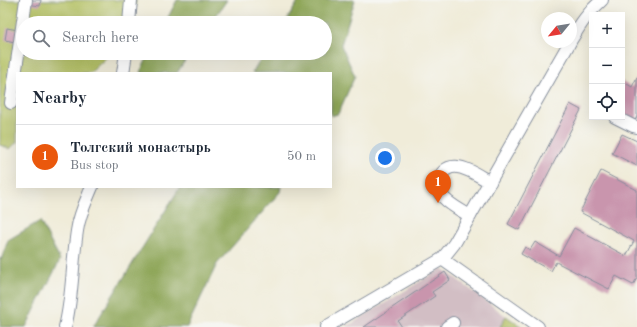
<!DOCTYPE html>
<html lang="en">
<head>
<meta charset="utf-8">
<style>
	body { margin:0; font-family:"Old Standard TT",serif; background:#f2f2f3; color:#1f2937 }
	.controls { position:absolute; right:12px; top:12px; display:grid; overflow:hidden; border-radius:0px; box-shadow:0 4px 16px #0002 }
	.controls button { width:36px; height:36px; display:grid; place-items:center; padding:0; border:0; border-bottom:1px solid #e0e1e3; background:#fff; color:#1f2937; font:20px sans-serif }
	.compass { position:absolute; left:541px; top:12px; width:36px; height:36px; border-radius:50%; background:#fff; box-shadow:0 4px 16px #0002; rotate:240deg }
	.you { position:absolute; left:385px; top:158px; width:14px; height:14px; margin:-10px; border:3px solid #fff; border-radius:50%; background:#1a73e8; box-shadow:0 0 0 6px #1a73e833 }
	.badge { display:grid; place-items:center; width:26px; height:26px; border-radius:50%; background:#ea580c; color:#fff; font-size:13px; font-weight:700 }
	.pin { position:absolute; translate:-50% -33px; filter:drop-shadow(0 1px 2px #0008) }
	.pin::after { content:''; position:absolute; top:21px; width:14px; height:12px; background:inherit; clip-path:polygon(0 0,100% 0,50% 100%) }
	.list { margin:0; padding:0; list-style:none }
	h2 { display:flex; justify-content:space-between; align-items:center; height:52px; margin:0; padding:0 16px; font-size:17px }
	h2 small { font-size:13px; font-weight:400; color:#747a83 }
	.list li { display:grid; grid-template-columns:26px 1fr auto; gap:12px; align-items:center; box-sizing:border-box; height:64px; padding:0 16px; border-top:1px solid #e0e1e3 }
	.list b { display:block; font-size:15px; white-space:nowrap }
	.list p { margin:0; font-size:13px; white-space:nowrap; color:#747a83 }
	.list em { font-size:13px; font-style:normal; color:#747a83 }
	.icon { flex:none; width:22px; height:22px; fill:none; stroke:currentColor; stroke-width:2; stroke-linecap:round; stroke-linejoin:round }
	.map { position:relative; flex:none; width:637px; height:327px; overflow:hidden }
	.search { position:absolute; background:#fff; box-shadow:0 4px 16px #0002; left:16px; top:16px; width:316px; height:44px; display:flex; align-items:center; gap:10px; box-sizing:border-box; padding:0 14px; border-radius:22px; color:#747a83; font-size:15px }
	.panel { position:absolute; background:#fff; box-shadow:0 4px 16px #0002; left:16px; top:72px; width:316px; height:116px; border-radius:0px }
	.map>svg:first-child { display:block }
</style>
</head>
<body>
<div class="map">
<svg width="637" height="327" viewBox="0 0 637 327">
	<rect width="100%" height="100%" fill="#f6f6f2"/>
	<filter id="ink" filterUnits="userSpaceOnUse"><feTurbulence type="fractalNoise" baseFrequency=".025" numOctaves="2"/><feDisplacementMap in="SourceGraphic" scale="8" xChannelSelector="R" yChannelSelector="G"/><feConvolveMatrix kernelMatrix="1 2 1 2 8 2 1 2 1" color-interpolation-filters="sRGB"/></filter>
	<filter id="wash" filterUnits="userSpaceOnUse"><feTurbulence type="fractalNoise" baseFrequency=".012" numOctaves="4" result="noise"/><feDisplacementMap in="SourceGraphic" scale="16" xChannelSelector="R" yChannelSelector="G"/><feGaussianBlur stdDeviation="0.9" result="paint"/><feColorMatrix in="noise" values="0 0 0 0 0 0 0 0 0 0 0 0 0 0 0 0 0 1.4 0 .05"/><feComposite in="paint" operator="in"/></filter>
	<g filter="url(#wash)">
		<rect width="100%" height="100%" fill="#f0ecd9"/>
		<path fill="#d2bec4" d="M 442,268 L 506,316 L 500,327 L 346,327 Z"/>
		<g fill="#b3c062" stroke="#677860">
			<path d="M 0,0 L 136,0 L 133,23 L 23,23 L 23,53 L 111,53 L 90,73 L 17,73 L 17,142 L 10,149 L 0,145 Z"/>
			<path d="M 506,316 L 522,327 L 500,327 Z"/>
		</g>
		<g fill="#8ea658" stroke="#546a5b">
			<path d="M 177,0 L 227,0 L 211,23 L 165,23 Z"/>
			<path d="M 299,0 L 355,0 L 341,45 L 355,76 L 338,114 L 331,116 L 331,73 L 252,73 L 265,53 L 325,53 L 325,23 L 285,23 Z"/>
			<path d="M 150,53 L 190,53 L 177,73 L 141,73 L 140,72 Z"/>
			<path d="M 180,187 L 281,187 L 280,192 L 217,264 L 187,327 L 93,327 Z"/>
			<path d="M 40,221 L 60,260 L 26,327 L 0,327 L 0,258 L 1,260 L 8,240 Z"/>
		</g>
		<g id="blocks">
			<g fill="#c995ad">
				<path d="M 28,0 L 41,0 L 40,6 L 27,4 Z"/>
				<path d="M 7,28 L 18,30 L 15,42 L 5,40 Z"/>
				<path d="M 637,77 L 637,116 L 635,121 L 622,114 L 622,81 L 632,87 Z"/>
				<path d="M 570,104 L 581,110 L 519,230 L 508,224 Z"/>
				<path d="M 622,134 L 637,141 L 637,166 L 612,153 Z"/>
				<path d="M 601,171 L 637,190 L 637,278 L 633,285 L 616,276 L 609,289 L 556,262 L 551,271 L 521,254 L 525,247 L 530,250 L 535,242 L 559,256 L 574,228 L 626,256 L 634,241 L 580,212 Z"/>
				<path d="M 445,272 L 450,280 L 432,292 L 435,296 L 398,321 L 402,327 L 364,327 Z"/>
			</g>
		</g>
	</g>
	<g filter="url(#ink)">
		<use href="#blocks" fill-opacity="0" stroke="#868e9c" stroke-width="1"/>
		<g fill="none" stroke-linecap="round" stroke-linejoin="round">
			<g stroke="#868e9c" stroke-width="14">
				<g id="minor">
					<path d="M 129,23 L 131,0"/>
					<path d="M 571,40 C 580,25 588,12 602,0"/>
					<path d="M 123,73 L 126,53"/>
					<path d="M 11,103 L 26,0"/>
					<path d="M 615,117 L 633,126 L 637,127"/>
					<path d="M 470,216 C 457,208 442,201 436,186 C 446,152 470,171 490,182"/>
					<path d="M 442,259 L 538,327"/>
					<path d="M 65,327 C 73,296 72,263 77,231 C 79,215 86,201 92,187"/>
					<path d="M 326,327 L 442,259 L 454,244 L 570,42"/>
					<path d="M 447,327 L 453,323"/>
				</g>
			</g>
			<use href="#minor" stroke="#fff" stroke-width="12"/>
		</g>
	</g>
</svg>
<div class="controls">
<button>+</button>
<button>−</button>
<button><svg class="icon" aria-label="locate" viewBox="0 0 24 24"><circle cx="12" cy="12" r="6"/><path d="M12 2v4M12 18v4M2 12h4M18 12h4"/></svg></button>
</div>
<svg class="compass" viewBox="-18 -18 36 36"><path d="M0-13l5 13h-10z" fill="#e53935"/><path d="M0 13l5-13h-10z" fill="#747a83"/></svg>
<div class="you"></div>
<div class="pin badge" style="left:438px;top:203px">1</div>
<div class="search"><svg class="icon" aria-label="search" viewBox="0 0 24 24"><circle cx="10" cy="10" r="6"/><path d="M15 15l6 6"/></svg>Search here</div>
<section class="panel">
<h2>Nearby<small></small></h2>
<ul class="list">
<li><span class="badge">1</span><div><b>Толгский монастырь</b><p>Bus stop</p></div><em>50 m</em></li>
</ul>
</section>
</div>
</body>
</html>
